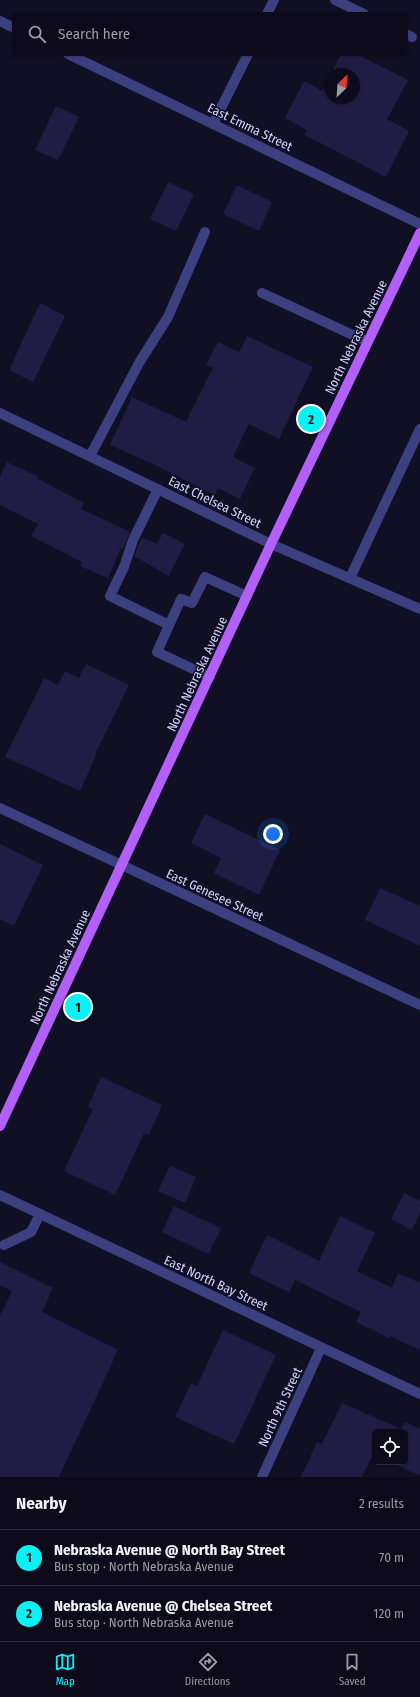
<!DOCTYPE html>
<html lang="en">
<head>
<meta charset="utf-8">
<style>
	body { margin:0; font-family:"Fira Sans Condensed",sans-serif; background:#161424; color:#f1f3f6 }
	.controls { position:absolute; right:12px; bottom:12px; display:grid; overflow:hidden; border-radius:6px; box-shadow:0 1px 3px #0004 }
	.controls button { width:36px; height:36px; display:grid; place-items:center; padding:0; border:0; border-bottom:1px solid #2d2b3a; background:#0d0b1b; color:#f1f3f6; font:20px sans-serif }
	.compass { position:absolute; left:324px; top:68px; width:36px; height:36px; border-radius:50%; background:#0d0b1b; box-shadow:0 1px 3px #0004; rotate:25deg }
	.you { position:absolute; left:273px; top:834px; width:14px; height:14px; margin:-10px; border:3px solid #fff; border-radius:50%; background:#1a73e8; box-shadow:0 0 0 6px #1a73e833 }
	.badge { display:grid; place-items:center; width:26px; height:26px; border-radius:50%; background:#0af1f4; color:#111; font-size:13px; font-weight:700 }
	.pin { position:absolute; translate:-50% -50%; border:2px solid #fff; box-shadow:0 1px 4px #0006 }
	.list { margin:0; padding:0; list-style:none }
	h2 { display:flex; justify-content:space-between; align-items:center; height:52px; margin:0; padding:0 16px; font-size:17px }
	h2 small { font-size:13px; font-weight:400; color:#9a9ba3 }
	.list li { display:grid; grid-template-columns:26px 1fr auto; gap:12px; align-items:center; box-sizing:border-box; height:56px; padding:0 16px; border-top:1px solid #2d2b3a }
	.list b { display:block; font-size:15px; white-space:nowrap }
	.list p { margin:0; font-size:13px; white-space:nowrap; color:#9a9ba3 }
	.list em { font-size:13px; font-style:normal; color:#9a9ba3 }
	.icon { flex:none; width:22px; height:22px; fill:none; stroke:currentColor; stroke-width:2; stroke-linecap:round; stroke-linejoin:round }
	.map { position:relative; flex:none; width:420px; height:1477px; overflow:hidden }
	.search { position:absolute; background:#0d0b1b; box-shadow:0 1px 3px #0004; left:12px; right:12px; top:12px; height:44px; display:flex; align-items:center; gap:10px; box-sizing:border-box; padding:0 14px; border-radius:6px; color:#9a9ba3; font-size:15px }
	.sheet { height:164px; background:#0d0b1b }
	nav { display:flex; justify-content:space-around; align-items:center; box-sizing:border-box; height:56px; border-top:1px solid #2d2b3a; background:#0d0b1b; font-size:11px; color:#9a9ba3 }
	nav a { display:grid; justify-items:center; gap:2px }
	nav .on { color:#0af1f4 }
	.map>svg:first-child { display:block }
</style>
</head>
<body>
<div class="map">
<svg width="420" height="1477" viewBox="0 0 420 1477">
	<rect width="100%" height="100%" fill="#110f24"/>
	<g fill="#211c44">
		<path d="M 341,54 L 356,54 L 408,80 L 387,119 L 409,131 L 386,177 L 305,135 L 307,130 L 285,118 L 304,81 L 322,91 L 330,76 L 330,98 L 354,98 L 354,74 L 331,74 Z"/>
		<path d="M 56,106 L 79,117 L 58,160 L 35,150 Z"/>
		<path d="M 168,182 L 194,194 L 176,231 L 150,219 Z"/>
		<path d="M 237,185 L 272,202 L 259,231 L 223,214 Z"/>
		<path d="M 40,303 L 65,316 L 33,382 L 9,370 Z"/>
		<path d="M 247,336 L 313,367 L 279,439 L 249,424 L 233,457 L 255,468 L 240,499 L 218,488 L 215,495 L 153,464 L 110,445 L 132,397 L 186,422 L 213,368 L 206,365 L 218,342 L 239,352 Z"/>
		<path d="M 7,462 L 39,477 L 38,479 L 84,503 L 81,509 L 130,532 L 123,549 L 121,548 L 108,578 L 80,566 L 82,562 L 31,536 L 38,524 L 0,505 L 0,477 Z"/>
		<path d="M 163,533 L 185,544 L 169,576 L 134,556 L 142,537 L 157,544 Z"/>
		<path d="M 86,664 L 129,685 L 95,754 L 96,755 L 80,791 L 5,757 L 44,678 L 58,685 L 65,671 L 79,678 Z"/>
		<path d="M 205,814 L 280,850 L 259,895 L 214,873 L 221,858 L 191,843 Z"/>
		<path d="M 0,844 L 43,865 L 14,926 L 0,919 Z"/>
		<path d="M 380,888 L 420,906 L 420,946 L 365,920 Z"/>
		<path d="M 101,1077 L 162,1105 L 149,1135 L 144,1133 L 115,1195 L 64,1171 L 93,1109 L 88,1107 Z"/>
		<path d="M 170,1166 L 196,1177 L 185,1203 L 158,1191 Z"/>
		<path d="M 404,1193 L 420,1201 L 420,1213 L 412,1230 L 391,1219 Z"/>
		<path d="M 174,1206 L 221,1228 L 208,1254 L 162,1232 Z"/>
		<path d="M 340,1216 L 375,1233 L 357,1271 L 392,1288 L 398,1273 L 420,1283 L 420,1350 L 390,1336 L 389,1338 L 356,1322 L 361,1312 L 295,1280 L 289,1292 L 249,1273 L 267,1235 L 319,1261 Z"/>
		<path d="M 0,1262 L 53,1288 L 42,1312 L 118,1350 L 59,1477 L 0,1477 L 0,1316 L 12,1291 L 0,1285 Z"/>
		<path d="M 223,1330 L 276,1355 L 234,1444 L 175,1417 L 191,1383 L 197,1386 Z"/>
		<path d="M 342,1403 L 401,1429 L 405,1422 L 420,1429 L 420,1476 L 390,1462 L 405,1462 L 405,1432 L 375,1432 L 375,1455 L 373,1454 L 362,1477 L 301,1477 L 317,1442 L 322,1444 Z"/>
	</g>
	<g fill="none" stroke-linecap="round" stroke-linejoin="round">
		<g stroke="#3c4081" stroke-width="10">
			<path d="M 335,0 L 364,14"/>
			<path d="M 267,14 L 274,0"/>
			<path d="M 0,21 L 14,28"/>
			<path d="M 406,34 L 412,37"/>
			<path d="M 68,54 L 420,224"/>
			<path d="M 213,124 L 248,54"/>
			<path d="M 262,293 L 368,342"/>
			<path d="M 0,413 L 271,544 L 420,609"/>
			<path d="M 90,456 L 139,363 L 168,317 L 205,232"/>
			<path d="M 158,489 L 133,540 L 124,567 L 110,596 L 169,625"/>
			<path d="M 350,578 L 420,429"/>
			<path d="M 210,677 L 157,652 L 181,599 L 192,603 L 205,577 L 247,596"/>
			<path d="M 0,808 L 420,1005"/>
			<path d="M 0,1195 L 420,1394"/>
			<path d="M 4,1245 L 31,1232 L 40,1214"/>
			<path d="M 262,1477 L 321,1348"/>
		</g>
		<path stroke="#b260f9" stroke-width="10" d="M 0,1126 L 271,544 L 420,233"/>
	</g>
	<g text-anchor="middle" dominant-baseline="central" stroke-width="3" stroke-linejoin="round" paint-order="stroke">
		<g font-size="13" fill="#d5d4fd" stroke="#110f24">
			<text transform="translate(250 127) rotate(26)">East Emma Street</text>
			<text transform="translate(356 337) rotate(-64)">North Nebraska Avenue</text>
			<text transform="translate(215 502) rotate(26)">East Chelsea Street</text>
			<text transform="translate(197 674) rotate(-65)">North Nebraska Avenue</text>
			<text transform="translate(215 895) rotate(25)">East Genesee Street</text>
			<text transform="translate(60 967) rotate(-65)">North Nebraska Avenue</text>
			<text transform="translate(216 1283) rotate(25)">East North Bay Street</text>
			<text transform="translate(280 1407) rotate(-65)">North 9th Street</text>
		</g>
	</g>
</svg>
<div class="controls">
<button><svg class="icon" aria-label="locate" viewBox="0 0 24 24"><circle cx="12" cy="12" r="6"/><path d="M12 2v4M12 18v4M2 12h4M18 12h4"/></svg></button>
</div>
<svg class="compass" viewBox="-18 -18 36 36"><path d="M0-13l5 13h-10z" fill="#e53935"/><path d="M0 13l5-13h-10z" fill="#9a9ba3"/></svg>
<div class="you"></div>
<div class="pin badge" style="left:78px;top:1007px">1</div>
<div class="pin badge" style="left:311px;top:419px">2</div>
<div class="search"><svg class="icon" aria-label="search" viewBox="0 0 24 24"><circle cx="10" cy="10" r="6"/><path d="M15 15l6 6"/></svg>Search here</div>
</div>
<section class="sheet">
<h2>Nearby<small>2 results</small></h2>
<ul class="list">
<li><span class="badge">1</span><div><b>Nebraska Avenue @ North Bay Street</b><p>Bus stop · North Nebraska Avenue</p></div><em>70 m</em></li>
<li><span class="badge">2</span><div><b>Nebraska Avenue @ Chelsea Street</b><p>Bus stop · North Nebraska Avenue</p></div><em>120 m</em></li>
</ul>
</section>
<nav>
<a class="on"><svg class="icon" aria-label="map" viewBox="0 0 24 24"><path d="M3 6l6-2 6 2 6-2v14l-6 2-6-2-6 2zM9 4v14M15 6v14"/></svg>Map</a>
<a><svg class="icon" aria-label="directions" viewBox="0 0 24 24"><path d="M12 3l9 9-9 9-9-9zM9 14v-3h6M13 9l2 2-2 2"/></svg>Directions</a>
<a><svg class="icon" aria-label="saved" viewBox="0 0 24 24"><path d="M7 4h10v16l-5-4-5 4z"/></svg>Saved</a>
</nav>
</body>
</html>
